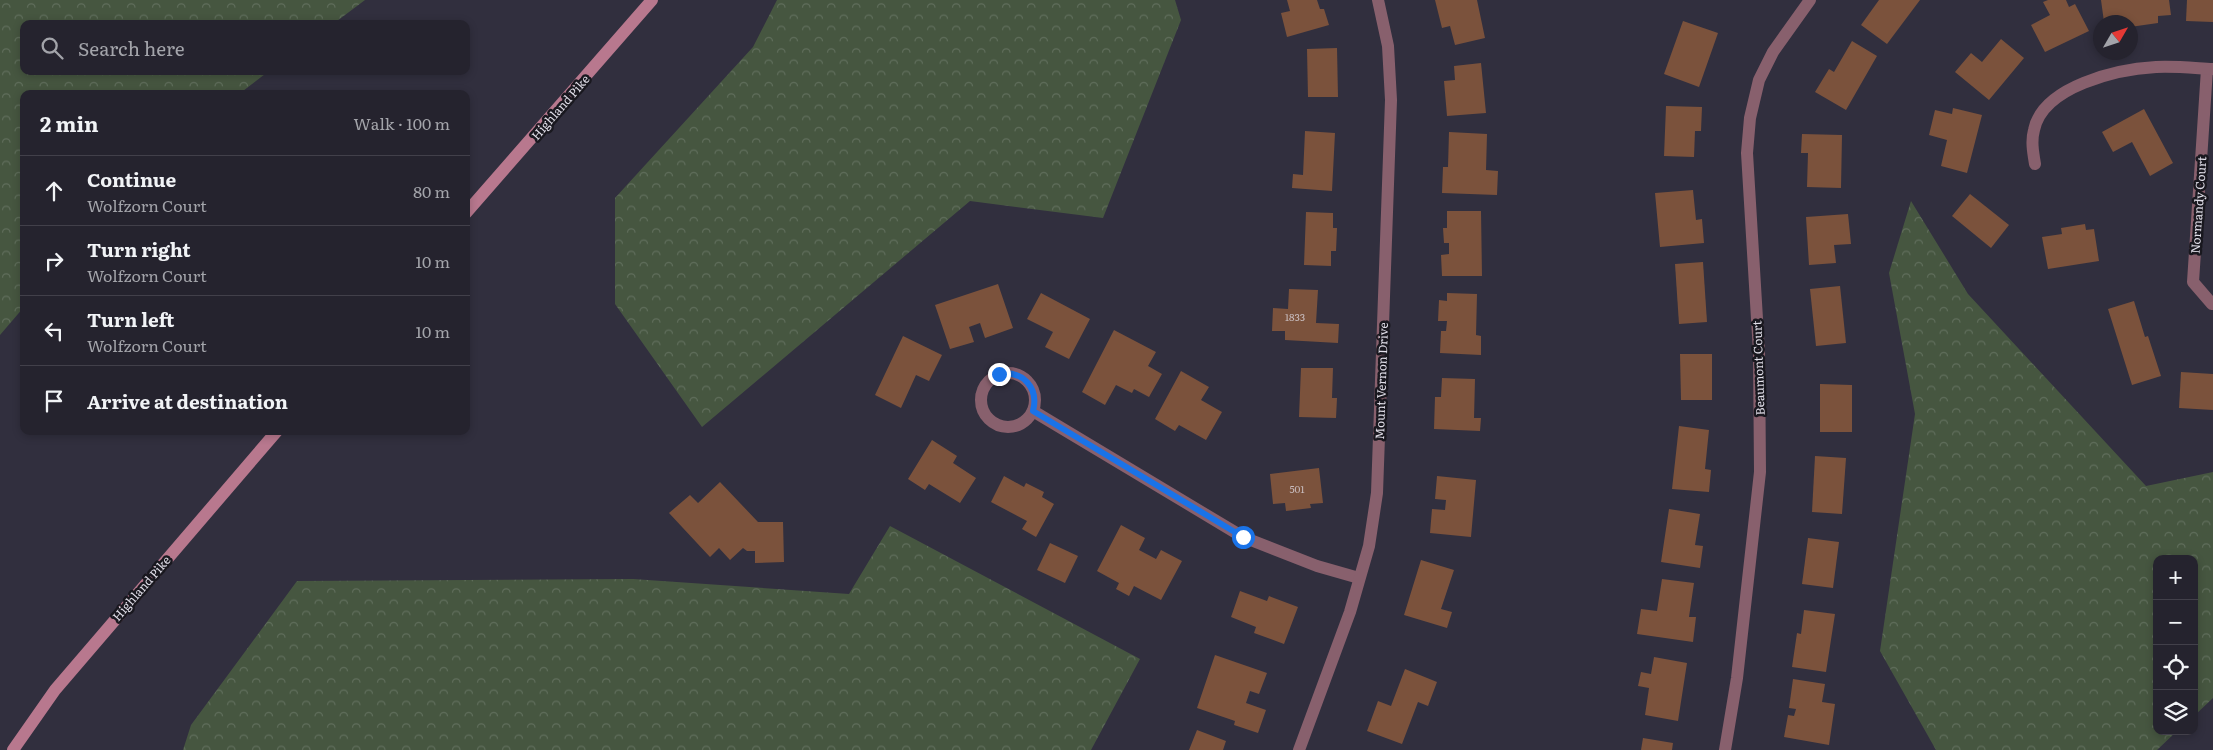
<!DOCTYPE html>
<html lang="en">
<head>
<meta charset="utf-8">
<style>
	body { margin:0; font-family:Literata,serif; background:#312f3a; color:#f1f3f6 }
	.controls { position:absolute; right:15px; bottom:15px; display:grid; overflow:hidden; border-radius:10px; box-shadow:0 2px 8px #0003 }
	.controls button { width:45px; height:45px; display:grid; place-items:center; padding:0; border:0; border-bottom:1px solid #42404a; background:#25232e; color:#f1f3f6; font:25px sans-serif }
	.compass { position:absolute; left:2093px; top:15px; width:45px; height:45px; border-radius:50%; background:#25232e; box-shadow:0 2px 8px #0003; rotate:51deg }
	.stop { position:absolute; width:15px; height:15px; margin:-11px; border:4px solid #1a73e8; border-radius:50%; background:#fff }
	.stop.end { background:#1a73e8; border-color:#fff; box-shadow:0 1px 5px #0008 }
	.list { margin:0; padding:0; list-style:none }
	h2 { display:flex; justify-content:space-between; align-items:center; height:65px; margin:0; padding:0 20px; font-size:21px }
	h2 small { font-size:16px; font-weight:400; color:#a3a4aa }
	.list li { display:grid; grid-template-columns:32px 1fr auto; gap:15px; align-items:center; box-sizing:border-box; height:70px; padding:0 20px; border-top:1px solid #42404a }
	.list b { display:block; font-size:19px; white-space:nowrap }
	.list p { margin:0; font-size:16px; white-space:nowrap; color:#a3a4aa }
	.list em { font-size:16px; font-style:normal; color:#a3a4aa }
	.icon { flex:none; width:28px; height:28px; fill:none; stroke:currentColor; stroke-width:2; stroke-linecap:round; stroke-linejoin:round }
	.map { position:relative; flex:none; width:2213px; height:750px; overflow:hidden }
	.search { position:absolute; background:#25232e; box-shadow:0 2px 8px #0003; left:20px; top:20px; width:450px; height:55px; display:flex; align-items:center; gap:12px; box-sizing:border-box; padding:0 18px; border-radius:10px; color:#a3a4aa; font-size:19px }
	.panel { position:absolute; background:#25232e; box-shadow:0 2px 8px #0003; left:20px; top:90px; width:450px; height:345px; border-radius:10px }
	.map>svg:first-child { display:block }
</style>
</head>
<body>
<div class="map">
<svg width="2213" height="750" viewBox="0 0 2213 750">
	<defs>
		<pattern id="forest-crowns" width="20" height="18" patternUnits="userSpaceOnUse" patternTransform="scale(1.25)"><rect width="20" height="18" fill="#465640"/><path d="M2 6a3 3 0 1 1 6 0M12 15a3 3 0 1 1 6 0" fill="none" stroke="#606e5c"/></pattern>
	</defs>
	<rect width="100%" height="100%" fill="#312f3e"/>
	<g fill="url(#forest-crowns)">
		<path d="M 0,0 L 365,0 L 333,24 L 24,24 L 24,71 L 269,71 L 239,94 L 24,94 L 24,307 L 0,335 Z"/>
		<path d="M 777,0 L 1175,0 L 1181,20 L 1103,218 L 970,201 L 702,427 L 615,304 L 615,198 L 753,47 Z"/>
		<path d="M 1911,201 L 1968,294 L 2146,486 L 2213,472 L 2213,698 L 2194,716 L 2194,559 L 2157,559 L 2157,731 L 2177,731 L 2157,750 L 1936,750 L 1880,651 L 1915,414 L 1889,273 Z"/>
		<path d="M 890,526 L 1140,659 L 1091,750 L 183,750 L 191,725 L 297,581 L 633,579 L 849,594 Z"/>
	</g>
	<g fill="#7b523c">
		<path d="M 1287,0 L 1317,0 L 1320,9 L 1324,9 L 1329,25 L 1287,37 L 1281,13 L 1290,11 Z"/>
		<path d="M 1435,0 L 1477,0 L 1485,38 L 1455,45 L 1450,26 L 1442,28 Z"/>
		<path d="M 1879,0 L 1920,0 L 1887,44 L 1861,25 Z"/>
		<path d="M 2048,0 L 2066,0 L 2069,7 L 2075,4 L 2089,31 L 2045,52 L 2031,25 L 2050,15 L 2043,2 Z"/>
		<path d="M 2101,0 L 2169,0 L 2171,15 L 2158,16 L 2158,23 L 2130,27 L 2130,22 L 2104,22 Z"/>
		<path d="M 2187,0 L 2213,0 L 2213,22 L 2186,21 Z"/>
		<path d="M 1683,21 L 1718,33 L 1699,87 L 1664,74 Z"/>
		<path d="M 2001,39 L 2024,58 L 1989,100 L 1955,72 L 1971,53 L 1982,62 Z"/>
		<path d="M 1852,41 L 1877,56 L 1846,110 L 1815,92 L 1829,69 L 1834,72 Z"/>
		<path d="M 1337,48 L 1338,97 L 1308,97 L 1307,49 Z"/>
		<path d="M 1481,63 L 1486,113 L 1447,116 L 1444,81 L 1455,80 L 1454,66 Z"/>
		<path d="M 1666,106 L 1702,107 L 1701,131 L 1695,131 L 1694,157 L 1664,156 Z"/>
		<path d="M 1953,108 L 1982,115 L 1967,173 L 1941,166 L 1947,140 L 1929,135 L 1935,110 L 1952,114 Z"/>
		<path d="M 2144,109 L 2173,163 L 2150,176 L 2132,142 L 2113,152 L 2102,132 Z"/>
		<path d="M 1305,131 L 1335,133 L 1332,191 L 1292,188 L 1293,174 L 1303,175 Z"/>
		<path d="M 1449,132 L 1487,134 L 1486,170 L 1498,171 L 1497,195 L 1442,193 L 1443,167 L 1448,167 Z"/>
		<path d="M 1802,134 L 1842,135 L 1841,188 L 1807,187 L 1808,153 L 1801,153 Z"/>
		<path d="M 1693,190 L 1696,220 L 1702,219 L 1704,243 L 1660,247 L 1655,193 Z"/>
		<path d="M 1970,194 L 2009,225 L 1991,248 L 1952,216 Z"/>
		<path d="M 1447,211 L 1481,211 L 1482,276 L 1442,276 L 1441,255 L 1449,254 L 1449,243 L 1444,243 L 1443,228 L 1447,228 Z"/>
		<path d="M 1306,212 L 1333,213 L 1333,228 L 1337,228 L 1336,251 L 1331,251 L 1331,266 L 1304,265 Z"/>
		<path d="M 1848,214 L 1851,244 L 1834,245 L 1836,263 L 1809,265 L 1806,217 Z"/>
		<path d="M 2085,224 L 2086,230 L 2094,229 L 2099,261 L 2048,269 L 2042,237 L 2062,234 L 2061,228 Z"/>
		<path d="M 1703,262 L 1707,322 L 1679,324 L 1675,264 Z"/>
		<path d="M 998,284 L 1013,328 L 985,338 L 980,323 L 969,327 L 974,342 L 950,349 L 935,305 Z"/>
		<path d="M 1840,286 L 1846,343 L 1816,346 L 1810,289 Z"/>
		<path d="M 1289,289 L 1318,290 L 1316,323 L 1339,324 L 1338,343 L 1285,340 L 1285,331 L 1272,331 L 1273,308 L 1288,309 Z"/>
		<path d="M 1041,293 L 1090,319 L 1069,359 L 1045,347 L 1053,332 L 1027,319 Z"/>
		<path d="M 1447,293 L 1477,294 L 1476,335 L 1481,336 L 1481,355 L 1440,353 L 1441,331 L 1446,331 L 1447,321 L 1438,321 L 1439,300 L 1447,301 Z"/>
		<path d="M 2134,301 L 2145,337 L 2148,336 L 2161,376 L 2132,385 L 2108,309 Z"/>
		<path d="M 1114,330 L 1156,352 L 1148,366 L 1162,374 L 1149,397 L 1134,389 L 1132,393 L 1116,385 L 1105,405 L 1082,392 Z"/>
		<path d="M 903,336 L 942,355 L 929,381 L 916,375 L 901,408 L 875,395 Z"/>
		<path d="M 1680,354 L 1712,354 L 1712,400 L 1681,400 Z"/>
		<path d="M 1301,368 L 1333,368 L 1332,398 L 1337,398 L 1336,418 L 1299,417 Z"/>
		<path d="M 1181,371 L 1209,387 L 1201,400 L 1222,412 L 1206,440 L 1179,425 L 1175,431 L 1155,419 Z"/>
		<path d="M 2181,372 L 2213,374 L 2213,410 L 2179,408 Z"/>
		<path d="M 1442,378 L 1475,379 L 1474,418 L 1481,418 L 1480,431 L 1434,429 L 1435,397 L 1441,397 Z"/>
		<path d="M 1820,384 L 1852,385 L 1852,432 L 1820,432 Z"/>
		<path d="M 1679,426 L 1709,430 L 1705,469 L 1711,470 L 1709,492 L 1672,489 Z"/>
		<path d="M 932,440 L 957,456 L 953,463 L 976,478 L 960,503 L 929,484 L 925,490 L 908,479 Z"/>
		<path d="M 1815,456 L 1846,458 L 1842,514 L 1812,512 Z"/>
		<path d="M 1319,468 L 1323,503 L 1310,504 L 1311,508 L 1286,511 L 1285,503 L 1273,504 L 1270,474 Z"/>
		<path d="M 1004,476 L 1024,487 L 1026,483 L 1044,492 L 1042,497 L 1054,504 L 1036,537 L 1022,529 L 1027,521 L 991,502 Z"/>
		<path d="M 1437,476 L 1476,480 L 1471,537 L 1430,533 L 1432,509 L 1445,510 L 1446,500 L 1435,499 Z"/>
		<path d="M 720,482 L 758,522 L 783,522 L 784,562 L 755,563 L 755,551 L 747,551 L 743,548 L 730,560 L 719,548 L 710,557 L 669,513 L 690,495 L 698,503 Z"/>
		<path d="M 1669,509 L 1700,514 L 1695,545 L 1703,546 L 1700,568 L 1661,562 Z"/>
		<path d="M 1121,525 L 1145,538 L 1139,550 L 1156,559 L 1161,550 L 1182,561 L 1161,600 L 1134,586 L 1129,596 L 1116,589 L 1119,583 L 1097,571 Z"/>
		<path d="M 1808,538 L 1839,542 L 1833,588 L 1802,584 Z"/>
		<path d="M 1050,543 L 1078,556 L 1065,583 L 1037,570 Z"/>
		<path d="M 1421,560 L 1454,570 L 1441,609 L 1452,612 L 1447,628 L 1404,615 Z"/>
		<path d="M 1662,579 L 1694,583 L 1689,617 L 1696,617 L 1693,642 L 1637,634 L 1641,609 L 1657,611 Z"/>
		<path d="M 1240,591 L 1267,601 L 1269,596 L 1298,607 L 1284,644 L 1254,633 L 1256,627 L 1231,617 Z"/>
		<path d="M 1804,610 L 1835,614 L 1826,672 L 1792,667 L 1797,633 L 1801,634 Z"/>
		<path d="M 1215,655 L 1267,673 L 1259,694 L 1250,691 L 1246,703 L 1266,710 L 1258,733 L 1234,725 L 1235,721 L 1197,708 Z"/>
		<path d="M 1654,657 L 1687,663 L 1678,721 L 1645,715 L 1649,688 L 1638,686 L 1641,672 L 1651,674 Z"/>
		<path d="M 1405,669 L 1437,682 L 1428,706 L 1418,702 L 1402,744 L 1367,731 L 1378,701 L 1391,706 Z"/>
		<path d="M 1793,679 L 1825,684 L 1822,702 L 1835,704 L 1829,745 L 1784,737 L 1788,715 L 1794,716 L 1796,709 L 1789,708 Z"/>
		<path d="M 1197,730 L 1226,741 L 1223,750 L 1189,750 Z"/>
		<path d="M 1643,738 L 1673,743 L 1672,750 L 1641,750 Z"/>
	</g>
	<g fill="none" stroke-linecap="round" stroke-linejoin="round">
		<g stroke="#88606d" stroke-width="12">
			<path d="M 2207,69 L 2193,282 L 2212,304"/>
			<path d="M 2035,164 C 2033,152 2031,141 2034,130 C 2043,86 2118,69 2156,67 C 2174,66 2194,68 2213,69"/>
			<circle cx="1008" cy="400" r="27"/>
			<path d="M 1033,411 L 1243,537 L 1317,566 L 1359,578"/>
			<path d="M 1299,750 L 1350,612 L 1369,546 L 1377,493 L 1391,100 L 1388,46 L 1378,0"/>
			<path d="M 1725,750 L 1737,678 L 1760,472 L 1759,352 L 1747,153 L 1750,118 L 1759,80 L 1773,52 L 1810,0"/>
		</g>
		<g stroke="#b8788e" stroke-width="12">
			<path d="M 466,213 L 652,0"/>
			<path d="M 13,750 L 55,690 L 277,431"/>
		</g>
	</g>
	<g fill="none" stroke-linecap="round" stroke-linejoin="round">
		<path stroke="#1a73e8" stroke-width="6" d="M 999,374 C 1023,370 1039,388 1033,411 L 1243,537"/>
	</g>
	<g text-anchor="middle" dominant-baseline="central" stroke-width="5" stroke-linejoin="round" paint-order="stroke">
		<g font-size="10" fill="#c8bcbe">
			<text x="1295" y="316">1833</text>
			<text x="1297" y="488">501</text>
		</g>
		<g font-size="12" fill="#e1dfe9" stroke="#19181f">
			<text transform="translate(560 107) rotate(-49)">Highland Pike</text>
			<text transform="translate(2198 205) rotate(-86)">Normandy Court</text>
			<text transform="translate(1758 368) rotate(-92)">Beaumont Court</text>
			<text transform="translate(1381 381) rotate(-88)">Mount Vernon Drive</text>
			<text transform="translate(141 588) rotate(-49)">Highland Pike</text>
		</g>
	</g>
</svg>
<div class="controls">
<button>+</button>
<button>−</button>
<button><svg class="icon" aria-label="locate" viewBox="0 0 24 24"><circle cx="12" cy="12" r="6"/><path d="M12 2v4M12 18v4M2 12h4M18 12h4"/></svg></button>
<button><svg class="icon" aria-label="layers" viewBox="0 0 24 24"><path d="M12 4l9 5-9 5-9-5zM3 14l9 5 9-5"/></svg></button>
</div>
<svg class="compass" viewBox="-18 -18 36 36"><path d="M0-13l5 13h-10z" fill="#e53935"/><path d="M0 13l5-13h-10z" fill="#a3a4aa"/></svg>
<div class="stop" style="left:1243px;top:537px"></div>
<div class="stop end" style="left:999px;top:374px"></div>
<div class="search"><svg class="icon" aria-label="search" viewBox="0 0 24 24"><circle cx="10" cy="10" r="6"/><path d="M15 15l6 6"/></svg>Search here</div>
<section class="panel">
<h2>2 min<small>Walk · 100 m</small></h2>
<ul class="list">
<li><svg class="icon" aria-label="ahead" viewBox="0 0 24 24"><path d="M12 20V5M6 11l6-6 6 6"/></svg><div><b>Continue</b><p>Wolfzorn Court</p></div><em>80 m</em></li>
<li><svg class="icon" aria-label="right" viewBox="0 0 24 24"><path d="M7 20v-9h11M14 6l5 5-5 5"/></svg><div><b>Turn right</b><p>Wolfzorn Court</p></div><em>10 m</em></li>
<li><svg class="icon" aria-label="left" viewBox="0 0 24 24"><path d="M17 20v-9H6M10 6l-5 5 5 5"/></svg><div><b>Turn left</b><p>Wolfzorn Court</p></div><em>10 m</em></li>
<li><svg class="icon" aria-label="arrive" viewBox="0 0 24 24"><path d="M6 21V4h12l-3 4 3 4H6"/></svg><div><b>Arrive at destination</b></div></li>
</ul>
</section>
</div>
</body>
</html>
